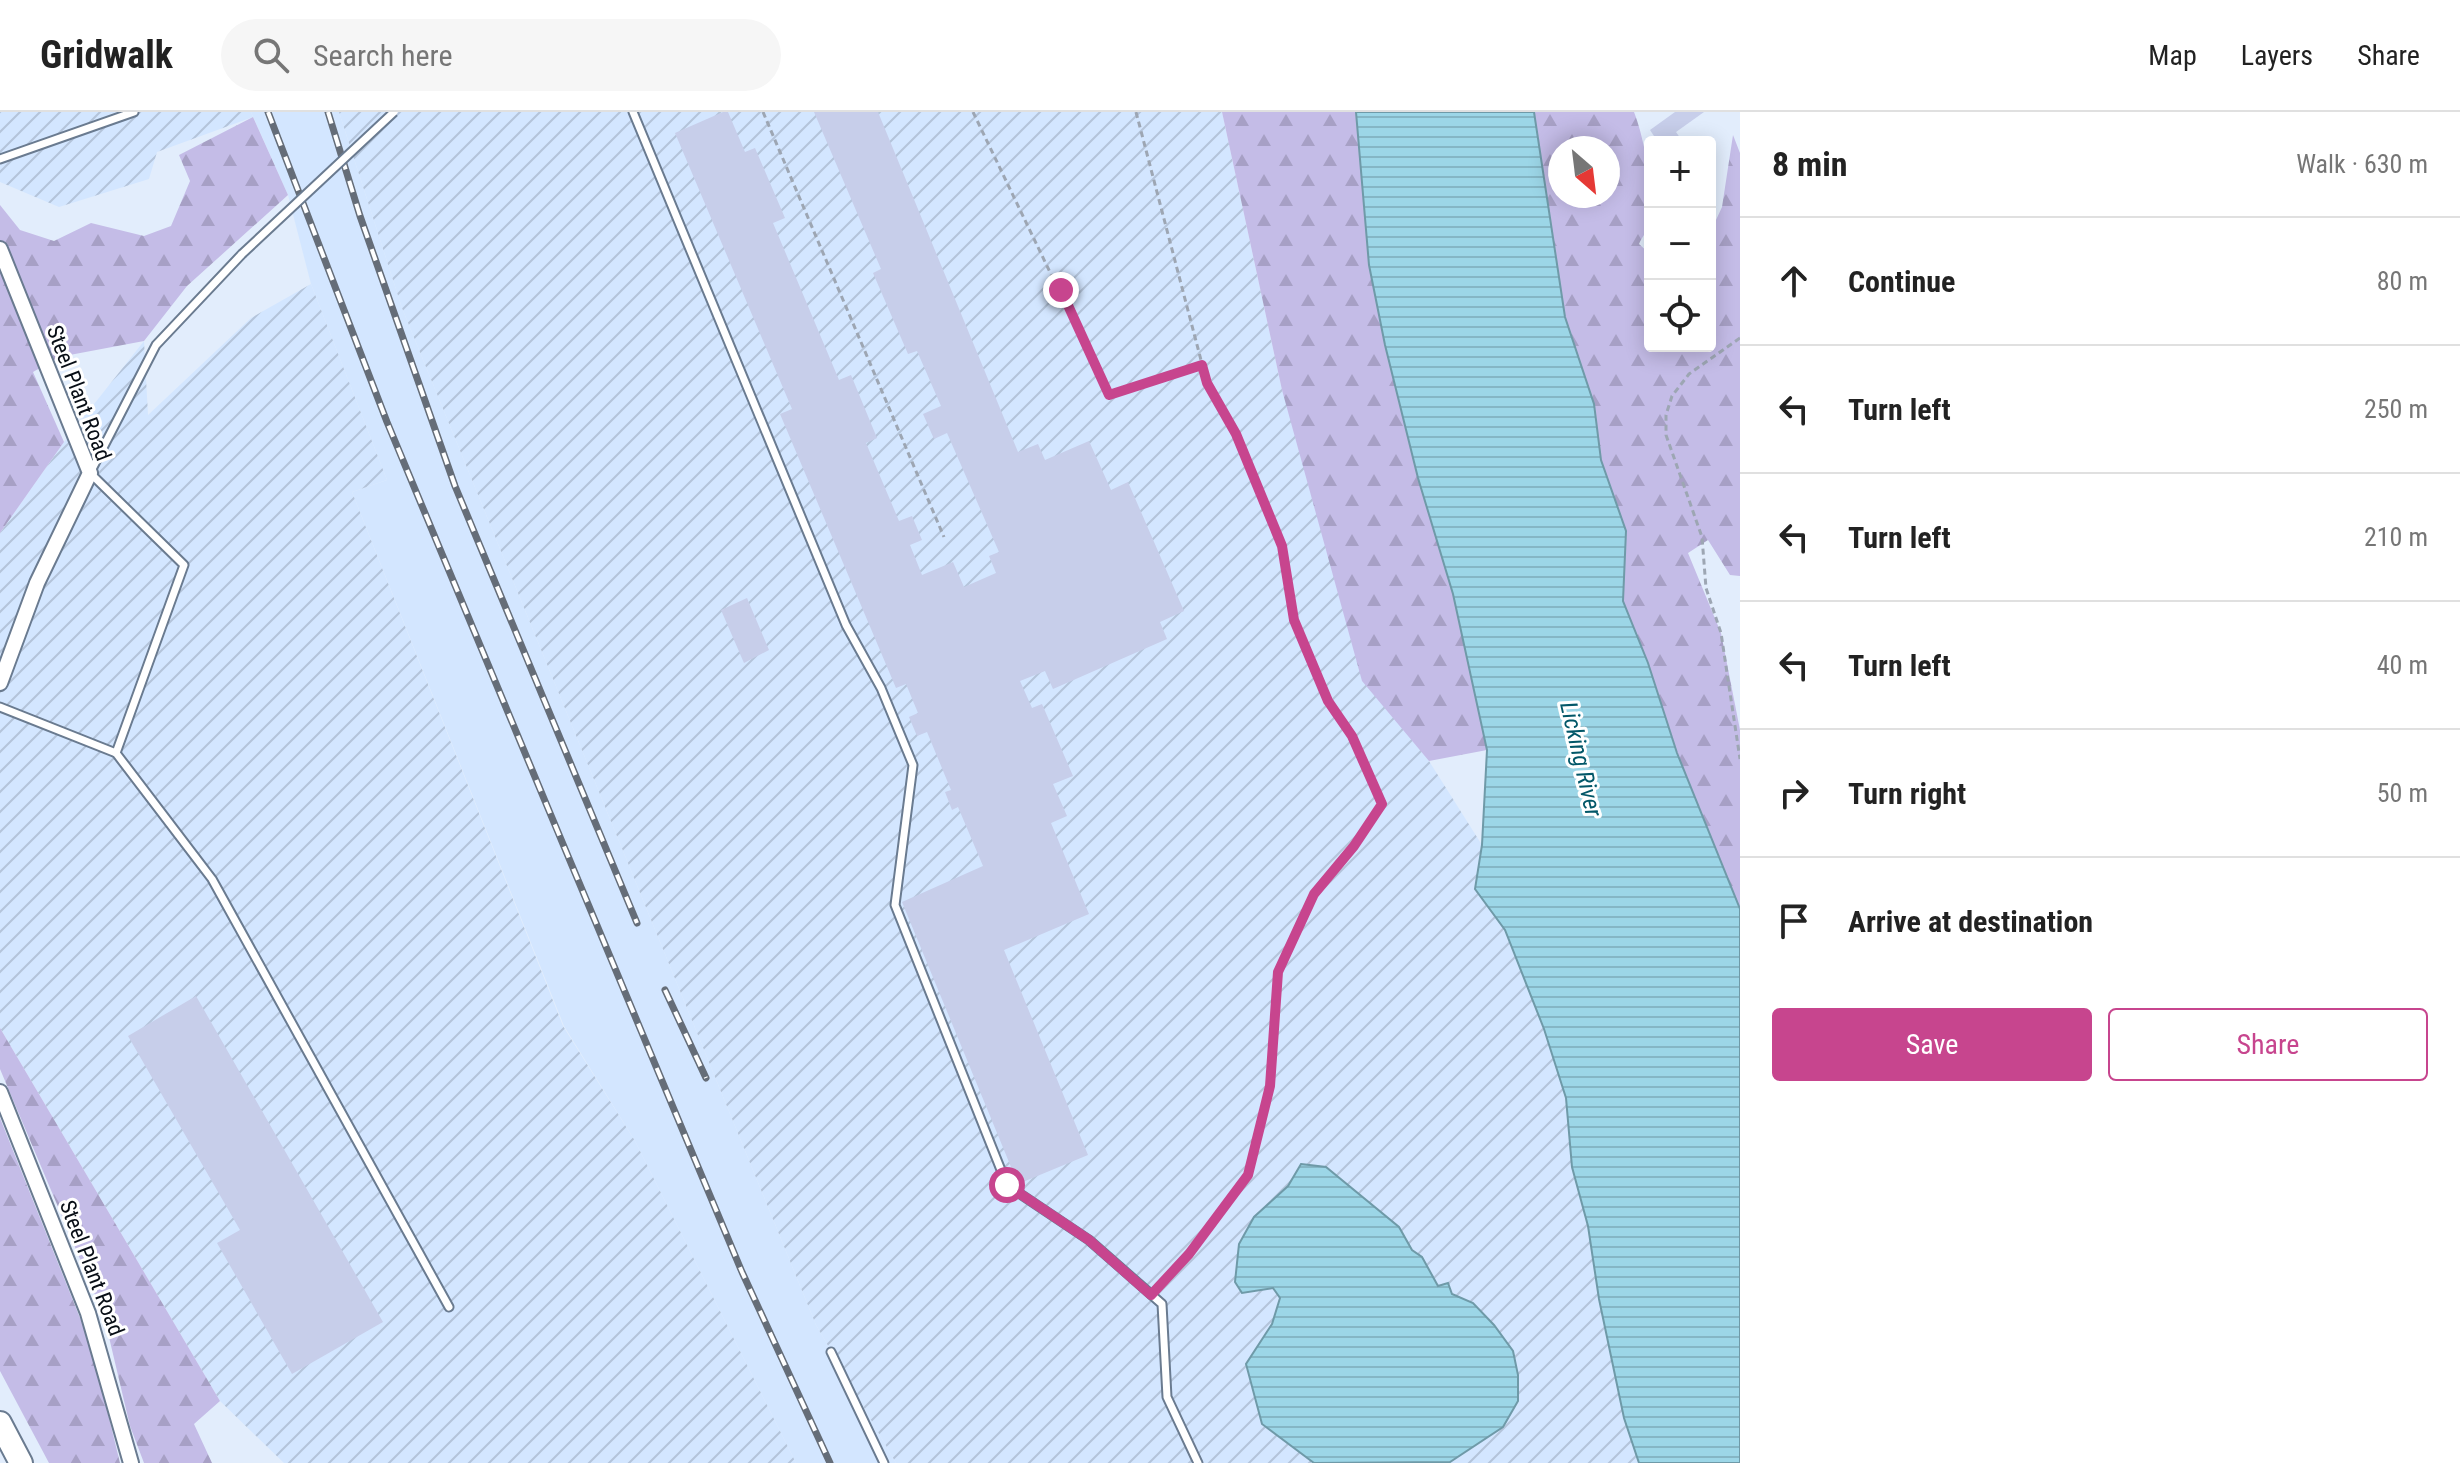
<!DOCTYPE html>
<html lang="en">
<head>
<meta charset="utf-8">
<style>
	body { margin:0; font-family:"Roboto Condensed",sans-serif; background:#f6f6f6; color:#222 }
	.controls { position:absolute; right:24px; top:24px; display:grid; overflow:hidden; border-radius:8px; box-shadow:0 4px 20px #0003 }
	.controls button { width:72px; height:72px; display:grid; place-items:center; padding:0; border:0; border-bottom:2px solid #e0e0e0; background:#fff; color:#222; font:40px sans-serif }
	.compass { position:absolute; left:1548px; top:24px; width:72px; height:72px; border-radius:50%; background:#fff; box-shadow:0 4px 20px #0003; rotate:152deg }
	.stop { position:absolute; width:24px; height:24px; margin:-18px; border:6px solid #c7458e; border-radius:50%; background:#fff }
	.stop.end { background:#c7458e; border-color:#fff; box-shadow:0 2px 8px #0008 }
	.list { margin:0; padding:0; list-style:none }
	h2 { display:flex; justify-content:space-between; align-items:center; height:104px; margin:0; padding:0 32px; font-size:34px }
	h2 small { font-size:26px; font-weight:400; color:#767676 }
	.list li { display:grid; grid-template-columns:52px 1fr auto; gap:24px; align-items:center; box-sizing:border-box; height:128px; padding:0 32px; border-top:2px solid #e0e0e0 }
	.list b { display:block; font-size:30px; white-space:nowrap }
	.list em { font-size:26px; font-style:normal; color:#767676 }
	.actions { display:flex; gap:16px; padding:24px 32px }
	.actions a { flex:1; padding:18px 0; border:2px solid #c7458e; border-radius:8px; text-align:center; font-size:28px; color:#c7458e }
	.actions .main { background:#c7458e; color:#fff }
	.icon { flex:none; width:44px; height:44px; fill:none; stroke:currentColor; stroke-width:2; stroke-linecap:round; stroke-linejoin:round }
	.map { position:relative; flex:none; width:1740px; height:1351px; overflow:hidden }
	header { display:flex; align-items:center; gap:48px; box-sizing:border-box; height:112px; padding:0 40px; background:#fff; border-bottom:2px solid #e0e0e0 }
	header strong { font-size:38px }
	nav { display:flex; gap:44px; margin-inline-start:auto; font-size:28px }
	.search { width:560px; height:72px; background:#f6f6f6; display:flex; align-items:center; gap:20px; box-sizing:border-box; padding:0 28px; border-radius:44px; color:#767676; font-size:30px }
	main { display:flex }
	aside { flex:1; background:#fff }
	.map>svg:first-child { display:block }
</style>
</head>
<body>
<header>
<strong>Gridwalk</strong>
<div class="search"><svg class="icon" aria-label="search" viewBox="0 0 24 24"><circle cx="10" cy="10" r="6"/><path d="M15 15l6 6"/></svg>Search here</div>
<nav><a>Map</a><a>Layers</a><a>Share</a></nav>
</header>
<main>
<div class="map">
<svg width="1740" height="1351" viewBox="0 0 1740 1351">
	<defs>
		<pattern id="industrial-furrows" width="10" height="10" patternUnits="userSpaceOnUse" patternTransform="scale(2)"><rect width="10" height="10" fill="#d3e6ff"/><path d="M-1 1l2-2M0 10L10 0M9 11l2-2" fill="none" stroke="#b4c4da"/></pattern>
		<pattern id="forest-firs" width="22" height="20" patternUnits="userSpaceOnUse" patternTransform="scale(2)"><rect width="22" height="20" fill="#c4bce7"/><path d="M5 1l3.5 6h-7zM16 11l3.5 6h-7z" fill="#a7a0c5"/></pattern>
		<pattern id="water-rules" width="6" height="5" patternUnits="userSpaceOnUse" patternTransform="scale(2)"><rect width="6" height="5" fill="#9cd6e7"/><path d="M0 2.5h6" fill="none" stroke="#85b6c5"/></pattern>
	</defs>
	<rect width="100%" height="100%" fill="#e2edfc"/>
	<path fill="#d3e6ff" d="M 251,0 L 339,0 L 402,196 L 816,1213 L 896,1351 L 796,1351 L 635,1029 L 564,914 L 352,380 L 387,368 L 311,172 L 288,83 Z"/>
	<g fill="url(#industrial-furrows)">
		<path d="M 0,0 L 251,0 L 253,5 L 157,40 L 149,67 L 59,95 L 0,70 Z"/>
		<path d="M 339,0 L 1222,0 L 1282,278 L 1429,649 L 1482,733 L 1475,777 L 1505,818 L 1544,917 L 1566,986 L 1572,1055 L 1588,1114 L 1599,1187 L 1624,1306 L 1639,1351 L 896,1351 L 816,1213 L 402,196 Z"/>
		<path d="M 311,172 L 387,368 L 352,380 L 563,914 L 635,1029 L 796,1351 L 284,1351 L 220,1289 L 0,916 L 0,421 L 64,330 L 144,229 L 148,303 L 251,206 Z"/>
	</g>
	<g fill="url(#forest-firs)" fill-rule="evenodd">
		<path d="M 1222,0 L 1356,0 L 1369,153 L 1418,366 L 1453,482 L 1487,638 L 1429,649 L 1362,569 L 1282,278 Z"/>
		<path d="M 1534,0 L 1634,0 C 1644,25 1655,82 1650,109 C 1649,117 1642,125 1639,132 L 1650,142 L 1650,234 L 1710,234 L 1710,121 L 1722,95 L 1733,23 L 1740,41 L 1740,464 L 1730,463 L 1708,428 L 1688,441 L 1721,521 L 1740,618 L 1740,797 L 1677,641 L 1648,551 L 1623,489 L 1626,419 L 1601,348 L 1594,292 L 1565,205 ZM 1560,36 L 1608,36 L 1608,84 L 1560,84 Z"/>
		<path d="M 253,5 L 288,83 L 187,174 L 144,229 L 59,245 L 33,260 L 64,330 L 0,421 L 0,93 L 20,118 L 54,129 L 91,111 L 144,124 L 171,114 L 190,69 L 179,43 Z"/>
		<path d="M 0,916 L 220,1289 L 194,1312 L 212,1351 L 144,1351 L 130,1314 L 104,1204 L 0,957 Z"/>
		<path d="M 0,1006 L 92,1236 L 120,1351 L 49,1351 L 0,1259 Z"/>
	</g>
	<g fill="url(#water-rules)" stroke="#6f9aa8" stroke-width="2">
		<path d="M 1356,0 L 1534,0 L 1565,205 L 1594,292 L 1601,348 L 1626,419 L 1623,489 L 1648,551 L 1677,641 L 1740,797 L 1740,1351 L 1639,1351 L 1624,1306 L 1599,1187 L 1588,1114 L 1572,1055 L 1566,986 L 1544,917 L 1505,818 L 1475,777 L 1482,733 L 1487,638 L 1453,482 L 1418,366 L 1385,233 L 1369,153 Z"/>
		<path d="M 1301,1052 L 1326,1055 L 1399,1115 L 1412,1138 L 1422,1145 L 1438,1174 L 1448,1171 L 1452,1182 L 1473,1191 L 1494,1213 L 1513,1239 L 1518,1263 L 1518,1289 L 1503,1315 L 1450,1350 L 1314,1351 L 1262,1312 L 1246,1252 L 1272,1212 L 1280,1186 L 1273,1176 L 1242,1181 L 1235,1170 L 1239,1132 L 1254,1105 L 1288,1074 Z"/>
	</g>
	<g fill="#c7ceea">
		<path d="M 723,0 L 728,0 L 745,40 L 755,36 L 785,106 L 773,111 L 839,268 L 851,263 L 877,326 L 866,331 L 899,409 L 912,404 L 922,428 L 910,433 L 922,463 L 953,450 L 964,475 L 996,461 L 989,444 L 999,440 L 947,321 L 934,327 L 923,302 L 941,294 L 917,239 L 908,242 L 873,161 L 881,157 L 814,0 L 878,0 L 1018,340 L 1038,332 L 1045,348 L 1089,329 L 1111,378 L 1128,370 L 1184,499 L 1160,510 L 1167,527 L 1053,577 L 1045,559 L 1020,569 L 1032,596 L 1042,592 L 1073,664 L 1053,672 L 1067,704 L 1051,711 L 1089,802 L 1004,838 L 1088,1043 L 1018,1072 L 902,790 L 983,754 L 958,695 L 952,698 L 945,680 L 951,678 L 927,620 L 917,624 L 909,605 L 918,601 L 906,572 L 896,576 L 780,302 L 792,297 L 675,21 Z"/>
		<path d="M 1675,0 L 1704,0 L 1676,20 L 1683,30 L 1658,30 L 1650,18 Z"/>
		<path d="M 747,486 L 769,538 L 744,551 L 721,498 Z"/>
		<path d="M 196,884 L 383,1210 L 292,1262 L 217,1131 L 240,1118 L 128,924 Z"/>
	</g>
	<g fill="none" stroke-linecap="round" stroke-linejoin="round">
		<g stroke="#6a7b90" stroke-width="11">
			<g id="lane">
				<path d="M 633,0 L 846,513 L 881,576 L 913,653 L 895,793 L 1007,1073 L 1089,1128 L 1162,1192 L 1167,1285 L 1198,1351"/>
				<path d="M 0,47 L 134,0"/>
				<path d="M 0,595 L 116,641 L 212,767 L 449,1195"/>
				<path d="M 116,641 L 184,453 L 90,361 L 156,233 L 242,142"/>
				<path d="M 831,1240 L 884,1351"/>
			</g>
		</g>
		<g stroke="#6a7b90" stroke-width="18">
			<g id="street">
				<path d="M 0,137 L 90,361 L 37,471 L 0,571"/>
				<path d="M 0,980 L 88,1201 L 131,1351"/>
			</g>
		</g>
		<g stroke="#6a7b90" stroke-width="26">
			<path id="primary" d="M 0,1311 L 21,1351"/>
		</g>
		<g stroke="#9da6b3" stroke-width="3" stroke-dasharray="6 4" stroke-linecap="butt">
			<path d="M 763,0 L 944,425"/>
			<path d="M 973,0 L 1109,283 L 1202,253"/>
			<path d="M 1136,0 L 1207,271 L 1236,322 L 1282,434 L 1294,508 L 1328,589 L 1352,624 L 1382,692 L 1354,734 L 1314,782 L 1278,860 L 1270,974 L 1248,1063 L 1189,1142 L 1159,1174"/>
			<path d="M 1740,226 L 1689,262 L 1672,284 L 1666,303 L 1666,323 L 1702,425 L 1706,476 L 1721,521 L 1740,647"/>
		</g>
		<use href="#lane" stroke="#fff" stroke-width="7"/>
		<use href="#street" stroke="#fff" stroke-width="14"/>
		<use href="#primary" stroke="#fff" stroke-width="22"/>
		<g stroke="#656d78" stroke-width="7">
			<g id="rail">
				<path d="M 268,0 L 387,310 L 550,701 L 742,1160 L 830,1351"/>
				<path d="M 328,0 L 360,104 L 455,374 L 637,811"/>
				<path d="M 665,878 L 706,966"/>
			</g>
		</g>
		<use href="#rail" stroke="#fff" stroke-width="4" stroke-dasharray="12" stroke-linecap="butt"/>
		<g stroke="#6a7b90" stroke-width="11" stroke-linecap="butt">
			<path id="lane-bridge" d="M 242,142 L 394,0"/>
		</g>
		<use href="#lane-bridge" stroke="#fff" stroke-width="7"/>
	</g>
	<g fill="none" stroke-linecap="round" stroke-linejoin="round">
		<path stroke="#c7458e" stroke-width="10" d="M 1007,1073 L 1089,1128 L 1151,1183 L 1189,1142 L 1248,1063 L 1270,974 L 1278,860 L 1314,782 L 1354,734 L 1382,692 L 1352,624 L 1328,589 L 1294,508 L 1282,434 L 1236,322 L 1207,271 L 1202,253 L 1109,283 L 1061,178"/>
	</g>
	<g text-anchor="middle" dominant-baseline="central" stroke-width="6" stroke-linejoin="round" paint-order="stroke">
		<g font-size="22" fill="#070d15" stroke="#fff">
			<text transform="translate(79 281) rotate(69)">Steel Plant Road</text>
			<text transform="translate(92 1156) rotate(69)">Steel Plant Road</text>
		</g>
		<g font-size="24" font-style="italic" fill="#025768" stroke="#fff">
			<text transform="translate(1581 647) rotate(77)">Licking River</text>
		</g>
	</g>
</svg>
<div class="controls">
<button>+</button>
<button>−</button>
<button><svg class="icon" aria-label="locate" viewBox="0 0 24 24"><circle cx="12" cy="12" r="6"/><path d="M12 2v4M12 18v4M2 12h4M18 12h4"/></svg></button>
</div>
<svg class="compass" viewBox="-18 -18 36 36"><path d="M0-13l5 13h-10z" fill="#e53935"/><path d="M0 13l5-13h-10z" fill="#767676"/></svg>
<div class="stop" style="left:1007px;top:1073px"></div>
<div class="stop end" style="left:1061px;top:178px"></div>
</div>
<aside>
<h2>8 min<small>Walk · 630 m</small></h2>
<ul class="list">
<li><svg class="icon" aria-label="ahead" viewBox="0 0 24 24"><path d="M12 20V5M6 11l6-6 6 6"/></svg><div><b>Continue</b></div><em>80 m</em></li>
<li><svg class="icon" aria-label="left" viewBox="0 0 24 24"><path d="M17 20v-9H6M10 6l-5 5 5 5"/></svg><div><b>Turn left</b></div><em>250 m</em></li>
<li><svg class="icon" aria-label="left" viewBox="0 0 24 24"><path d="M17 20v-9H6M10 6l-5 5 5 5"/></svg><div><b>Turn left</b></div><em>210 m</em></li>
<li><svg class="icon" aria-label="left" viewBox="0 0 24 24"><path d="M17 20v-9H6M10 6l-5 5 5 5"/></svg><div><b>Turn left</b></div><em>40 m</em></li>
<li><svg class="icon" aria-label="right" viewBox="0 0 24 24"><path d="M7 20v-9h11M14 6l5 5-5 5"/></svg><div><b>Turn right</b></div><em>50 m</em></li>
<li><svg class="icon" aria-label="arrive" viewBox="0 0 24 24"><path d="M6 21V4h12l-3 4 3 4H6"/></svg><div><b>Arrive at destination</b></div></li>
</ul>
<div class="actions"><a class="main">Save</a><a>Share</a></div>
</aside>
</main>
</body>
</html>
